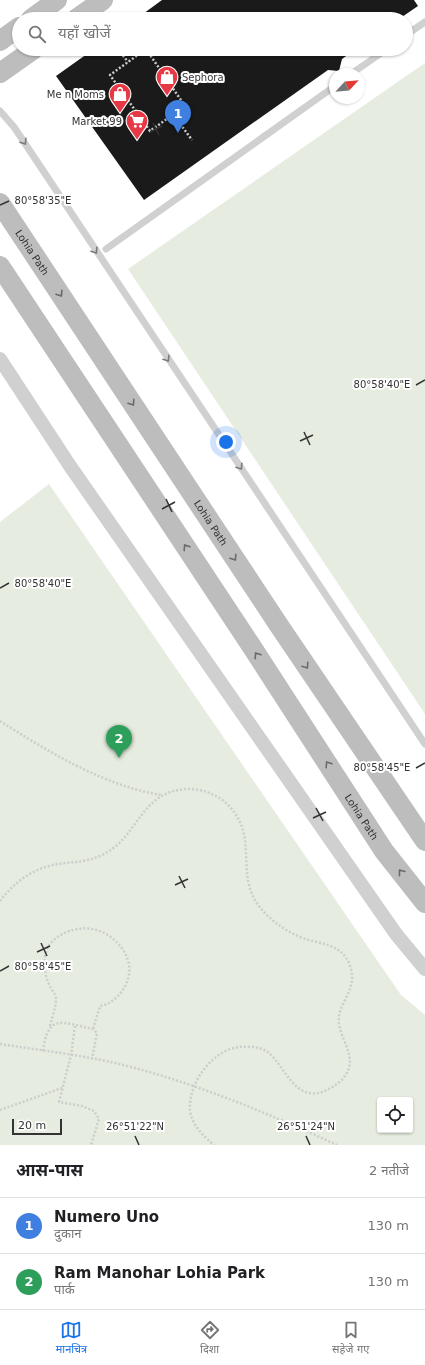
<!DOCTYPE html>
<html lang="hi">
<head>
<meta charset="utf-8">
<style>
	body { margin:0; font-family:"DejaVu Sans","Noto Sans Devanagari",sans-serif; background:#f2f2f2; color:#202124 }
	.controls { position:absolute; right:12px; bottom:12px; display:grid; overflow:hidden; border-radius:4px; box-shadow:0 1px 3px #0004 }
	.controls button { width:36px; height:36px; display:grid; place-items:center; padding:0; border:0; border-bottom:1px solid #e0e0e0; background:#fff; color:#202124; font:20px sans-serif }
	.compass { position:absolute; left:329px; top:68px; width:36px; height:36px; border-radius:50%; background:#fff; box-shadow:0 1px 3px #0004; rotate:64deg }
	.scale { position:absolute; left:12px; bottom:10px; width:50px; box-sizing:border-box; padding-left:4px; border:2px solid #333; border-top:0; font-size:11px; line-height:14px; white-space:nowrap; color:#333; -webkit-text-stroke:3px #fff; paint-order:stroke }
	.you { position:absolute; left:226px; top:442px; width:14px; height:14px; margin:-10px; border:3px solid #fff; border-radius:50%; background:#1a73e8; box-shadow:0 0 0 6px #1a73e833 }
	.badge { display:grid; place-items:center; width:26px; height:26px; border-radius:50%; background:#1a73e8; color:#fff; font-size:13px; font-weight:700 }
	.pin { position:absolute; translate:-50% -33px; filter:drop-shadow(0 1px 2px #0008) }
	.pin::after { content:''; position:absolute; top:21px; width:14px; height:12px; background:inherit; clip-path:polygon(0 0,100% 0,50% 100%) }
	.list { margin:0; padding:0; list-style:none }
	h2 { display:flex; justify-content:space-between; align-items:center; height:52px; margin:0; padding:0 16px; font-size:17px }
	h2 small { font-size:13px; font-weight:400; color:#757577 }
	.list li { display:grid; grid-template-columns:26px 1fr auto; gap:12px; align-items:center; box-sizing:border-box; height:56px; padding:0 16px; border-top:1px solid #e0e0e0 }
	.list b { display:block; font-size:15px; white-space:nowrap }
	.list p { margin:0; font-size:13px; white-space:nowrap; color:#757577 }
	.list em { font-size:13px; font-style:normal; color:#757577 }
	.icon { flex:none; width:22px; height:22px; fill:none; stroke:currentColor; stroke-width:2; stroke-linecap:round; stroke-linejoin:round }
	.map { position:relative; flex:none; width:425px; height:1145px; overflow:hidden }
	.search { position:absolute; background:#fff; box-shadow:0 1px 3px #0004; left:12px; right:12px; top:12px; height:44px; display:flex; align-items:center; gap:10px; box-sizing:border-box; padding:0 14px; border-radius:22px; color:#757577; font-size:15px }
	.sheet { height:164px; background:#fff }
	nav { display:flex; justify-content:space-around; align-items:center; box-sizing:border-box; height:56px; border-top:1px solid #e0e0e0; background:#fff; font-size:11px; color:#757577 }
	nav a { display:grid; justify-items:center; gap:2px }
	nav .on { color:#1a73e8 }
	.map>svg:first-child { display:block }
</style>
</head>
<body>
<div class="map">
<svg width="425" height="1145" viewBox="0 0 425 1145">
	<rect width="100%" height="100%" fill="#fff"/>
	<g fill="#e6ecdf" fill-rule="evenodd">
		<path d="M 425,63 L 425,714 L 128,269 Z"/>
		<path d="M 49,484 L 401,995 L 425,1015 L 425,1145 L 0,1145 L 0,522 ZM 380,1100 L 410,1100 L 410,1130 L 380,1130 Z"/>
	</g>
	<g fill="#1a1a1a">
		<path d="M 162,0 L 414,0 L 418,6 L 399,19 L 136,19 Z"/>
		<path d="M 94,49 L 356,49 L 342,59 L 339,71 L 328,70 L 144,200 L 56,76 Z"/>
	</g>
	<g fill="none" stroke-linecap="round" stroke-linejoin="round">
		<g stroke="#cdcdcd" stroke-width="2.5" stroke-dasharray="2 2" stroke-linecap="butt">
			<path d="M 118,49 L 128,62"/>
			<path d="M 146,49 L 185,106 L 150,131 L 110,75 Z"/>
			<path d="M 173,114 L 192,140"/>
			<path d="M 0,721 C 47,751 106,787 162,795"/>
			<path d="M 0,901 C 12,885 29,871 49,866 C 70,860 82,865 104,854 C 140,836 140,788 192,789 C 204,790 218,795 227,804 C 259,835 236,870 256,902 C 267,918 282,929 300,937 C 319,945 342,942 350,966 C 359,991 336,1003 339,1024 C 343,1046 360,1060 341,1081 C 335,1086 329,1089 322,1092 C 295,1101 285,1067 269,1053 C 262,1047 250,1046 240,1047 C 213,1049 188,1083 190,1110 C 191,1124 204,1137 214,1145"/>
			<path d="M 50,1026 C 52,1017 56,1007 56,999 C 56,994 53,992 51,988 C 44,977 42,959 48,947 C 52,939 64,932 73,930 C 97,923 123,939 129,964 C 132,982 118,1003 100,1006 L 93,1029"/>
			<path d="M 75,1026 L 71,1055 L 59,1102 L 82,1106 L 94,1111 L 99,1119 L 91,1145"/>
			<path d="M 0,1044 C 45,1051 91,1056 135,1068 C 205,1087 272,1115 337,1145"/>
			<path d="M 43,1051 C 48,1012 63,1023 93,1029 L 97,1033 L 92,1059"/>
			<path d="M 0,1110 L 62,1088"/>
		</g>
		<g stroke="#d0d0d0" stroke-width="7">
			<path d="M 406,35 L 425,22"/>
			<path d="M 351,74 L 387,49"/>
			<path d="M 0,111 L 14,127 L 425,744"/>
			<path d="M 106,249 L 335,86"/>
		</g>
		<path stroke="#d0d0d0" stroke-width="14" d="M 0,359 L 70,466 L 396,934 L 425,969"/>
		<g stroke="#bdbdbd" stroke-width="20">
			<path d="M 31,19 L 57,0"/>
			<path d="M 76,19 L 103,0"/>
			<path d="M 0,41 L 19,27"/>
			<path d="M 0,73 L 34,49"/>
			<path id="s1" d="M 0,203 L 278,624 L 425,841"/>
			<path id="s2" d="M 0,266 L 252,647 L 384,851 L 425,903"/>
		</g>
	</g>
	<defs><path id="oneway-chevron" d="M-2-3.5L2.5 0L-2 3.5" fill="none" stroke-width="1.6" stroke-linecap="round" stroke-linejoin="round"/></defs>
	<g stroke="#7a7a7a">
		<use href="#oneway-chevron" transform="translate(24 142) rotate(57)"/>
		<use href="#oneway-chevron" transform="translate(95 251) rotate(57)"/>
		<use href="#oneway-chevron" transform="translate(167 359) rotate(57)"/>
		<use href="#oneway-chevron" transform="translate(240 467) rotate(56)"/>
	</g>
	<g stroke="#6a6a6a">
		<use href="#oneway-chevron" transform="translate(60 294) rotate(57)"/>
		<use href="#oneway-chevron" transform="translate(132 403) rotate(57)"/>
		<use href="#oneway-chevron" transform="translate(186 547) rotate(-123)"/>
		<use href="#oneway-chevron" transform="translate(234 558) rotate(57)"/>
		<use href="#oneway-chevron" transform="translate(257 655) rotate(-123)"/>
		<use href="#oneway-chevron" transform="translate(306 666) rotate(56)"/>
		<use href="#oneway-chevron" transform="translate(328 764) rotate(-123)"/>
		<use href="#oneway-chevron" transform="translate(401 872) rotate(-128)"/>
	</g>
	<path fill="none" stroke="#333" stroke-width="1.5" d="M 153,123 L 159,135M 150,132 L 162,126M 0,205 L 9,201M 416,385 L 425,380M 304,432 L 310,445M 300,441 L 313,435M 166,499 L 172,512M 162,509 L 175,502M 0,588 L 9,583M 416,768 L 425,763M 316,808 L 323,821M 313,818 L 326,812M 179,876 L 185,888M 175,885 L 188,879M 41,943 L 47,956M 37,952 L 50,946M 0,971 L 9,966M 135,1136 L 139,1145M 306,1136 L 310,1145"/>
	<defs>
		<g id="shop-pin" transform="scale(1.15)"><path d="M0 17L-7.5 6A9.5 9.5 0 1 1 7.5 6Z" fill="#e63946" stroke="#fff"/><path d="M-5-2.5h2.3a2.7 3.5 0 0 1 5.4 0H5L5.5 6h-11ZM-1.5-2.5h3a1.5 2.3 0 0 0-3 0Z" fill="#fff"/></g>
		<g id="supermarket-pin" transform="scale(1.15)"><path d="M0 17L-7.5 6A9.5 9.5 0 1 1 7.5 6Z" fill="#e63946" stroke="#fff"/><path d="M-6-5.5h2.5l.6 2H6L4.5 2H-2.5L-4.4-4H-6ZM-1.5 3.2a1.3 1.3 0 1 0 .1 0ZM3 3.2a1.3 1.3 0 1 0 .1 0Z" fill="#fff"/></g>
	</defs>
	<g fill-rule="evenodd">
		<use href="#shop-pin" x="167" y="77"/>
		<use href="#shop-pin" x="120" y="94"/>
		<use href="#supermarket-pin" x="137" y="121"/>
	</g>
	<g text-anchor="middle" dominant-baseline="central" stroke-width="4" stroke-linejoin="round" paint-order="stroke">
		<g font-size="10" fill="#333" stroke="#fff" text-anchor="end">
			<text x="182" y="77" text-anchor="start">Sephora</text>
			<text x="104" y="94">Me n Moms</text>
			<text x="122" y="121">Market 99</text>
		</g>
		<g font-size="10" fill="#333" stroke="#fff">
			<text stroke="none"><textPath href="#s1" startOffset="59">Lohia Path</textPath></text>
			<text stroke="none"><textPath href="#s1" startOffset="383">Lohia Path</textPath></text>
			<text stroke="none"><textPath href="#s2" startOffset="659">Lohia Path</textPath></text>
		</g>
	</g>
	<g font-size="10" text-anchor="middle" fill="#333" stroke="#fff" stroke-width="4" stroke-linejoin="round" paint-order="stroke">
		<text x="43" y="204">80°58'35"E</text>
		<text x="382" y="388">80°58'40"E</text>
		<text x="43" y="587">80°58'40"E</text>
		<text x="382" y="771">80°58'45"E</text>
		<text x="43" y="970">80°58'45"E</text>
		<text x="135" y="1130">26°51'22"N</text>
		<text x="306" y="1130">26°51'24"N</text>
	</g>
</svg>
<div class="controls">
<button><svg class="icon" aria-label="locate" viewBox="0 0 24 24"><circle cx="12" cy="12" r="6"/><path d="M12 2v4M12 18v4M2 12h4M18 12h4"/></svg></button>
</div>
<svg class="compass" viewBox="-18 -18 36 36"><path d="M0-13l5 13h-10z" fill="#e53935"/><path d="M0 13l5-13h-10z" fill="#757577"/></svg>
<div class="scale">20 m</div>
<div class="you"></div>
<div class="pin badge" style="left:178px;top:133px;background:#3f7fe0">1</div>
<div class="pin badge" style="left:119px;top:758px;background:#2e9e5b">2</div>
<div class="search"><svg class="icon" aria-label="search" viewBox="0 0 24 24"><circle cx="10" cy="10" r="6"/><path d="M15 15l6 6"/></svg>यहाँ खोजें</div>
</div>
<section class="sheet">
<h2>आस-पास<small>2 नतीजे</small></h2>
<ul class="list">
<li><span class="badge" style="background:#3f7fe0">1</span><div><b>Numero Uno</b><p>दुकान</p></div><em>130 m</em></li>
<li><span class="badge" style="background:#2e9e5b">2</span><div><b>Ram Manohar Lohia Park</b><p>पार्क</p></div><em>130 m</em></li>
</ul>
</section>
<nav>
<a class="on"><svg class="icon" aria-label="map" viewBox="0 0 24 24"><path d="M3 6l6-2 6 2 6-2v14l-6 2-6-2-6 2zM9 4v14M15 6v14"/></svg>मानचित्र</a>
<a><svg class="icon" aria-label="directions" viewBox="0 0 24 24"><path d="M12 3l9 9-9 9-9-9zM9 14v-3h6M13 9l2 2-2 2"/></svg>दिशा</a>
<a><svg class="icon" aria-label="saved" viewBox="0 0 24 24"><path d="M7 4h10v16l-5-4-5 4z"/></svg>सहेजे गए</a>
</nav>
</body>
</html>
